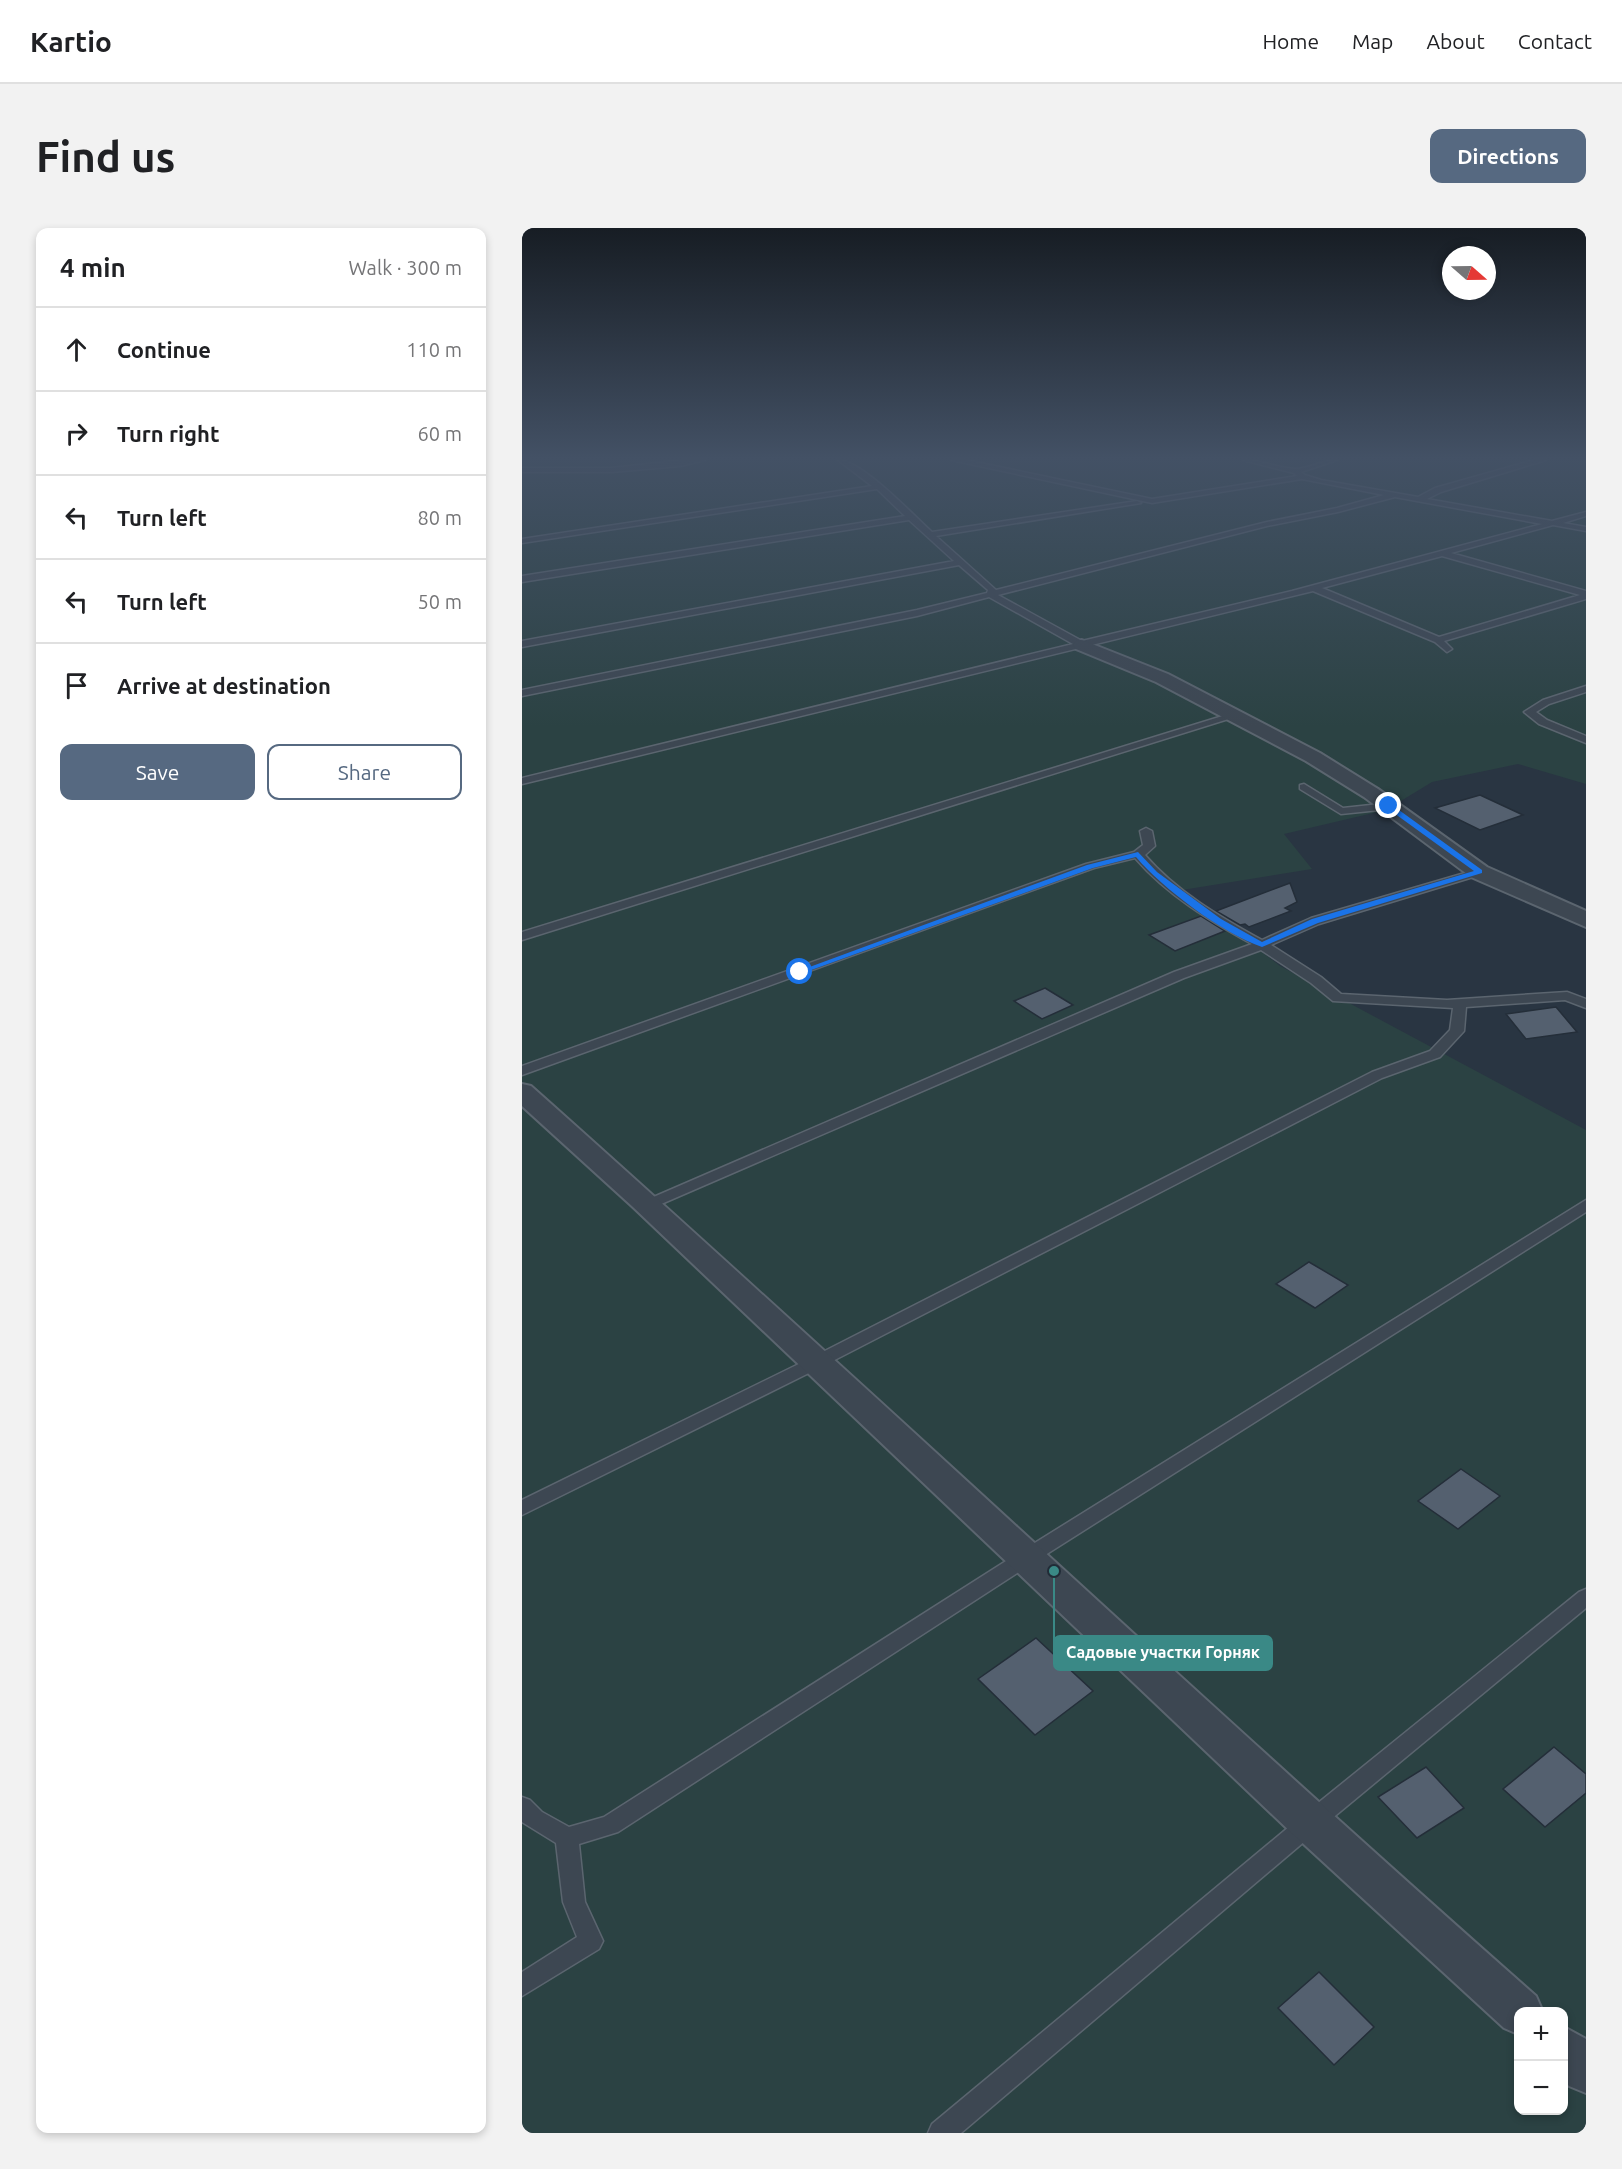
<!DOCTYPE html>
<html lang="en">
<head>
<meta charset="utf-8">
<style>
	body { margin:0; font-family:Ubuntu,sans-serif; background:#f2f2f2; color:#202124 }
	.controls { position:absolute; right:18px; bottom:18px; display:grid; overflow:hidden; border-radius:12px; box-shadow:0 3px 9px #0003 }
	.controls button { width:54px; height:54px; display:grid; place-items:center; padding:0; border:0; border-bottom:2px solid #e0e0e0; background:#fff; color:#202124; font:30px sans-serif }
	.compass { position:absolute; left:920px; top:18px; width:54px; height:54px; border-radius:50%; background:#fff; box-shadow:0 3px 9px #0003; rotate:110deg }
	.stop { position:absolute; width:18px; height:18px; margin:-14px; border:4px solid #1a73e8; border-radius:50%; background:#fff }
	.stop.end { background:#1a73e8; border-color:#fff; box-shadow:0 2px 6px #0008 }
	.list { margin:0; padding:0; list-style:none }
	h2 { display:flex; justify-content:space-between; align-items:center; height:78px; margin:0; padding:0 24px; font-size:26px }
	h2 small { font-size:20px; font-weight:400; color:#757577 }
	.list li { display:grid; grid-template-columns:39px 1fr auto; gap:18px; align-items:center; box-sizing:border-box; height:84px; padding:0 24px; border-top:2px solid #e0e0e0 }
	.list b { display:block; font-size:22px; white-space:nowrap }
	.list em { font-size:20px; font-style:normal; color:#757577 }
	.actions { display:flex; gap:12px; padding:18px 24px }
	.actions a { flex:1; padding:14px 0; border:2px solid #566981; border-radius:12px; text-align:center; font-size:21px; color:#566981 }
	.actions .main { background:#566981; color:#fff }
	.icon { flex:none; width:33px; height:33px; fill:none; stroke:currentColor; stroke-width:2; stroke-linecap:round; stroke-linejoin:round }
	.map { position:relative; flex:none; width:1064px; height:1905px; overflow:hidden; border-radius:12px }
	header { display:flex; align-items:center; gap:36px; box-sizing:border-box; height:84px; padding:0 30px; background:#fff; border-bottom:2px solid #e0e0e0 }
	header strong { font-size:28px }
	nav { display:flex; gap:33px; margin-inline-start:auto; font-size:21px }
	.intro { display:flex; align-items:center; justify-content:space-between; box-sizing:border-box; height:144px; padding:0 36px }
	h1 { margin:0; font-size:42px }
	.button { padding:15px 27px; border-radius:12px; background:#566981; color:#fff; font-size:21px; font-weight:700 }
	main { display:flex; gap:36px; padding:0 36px }
	aside { flex:1; background:#fff; border-radius:12px; box-shadow:0 3px 9px #0003 }
	.map>svg:first-child { display:block }
</style>
</head>
<body>
<header>
<strong>Kartio</strong>
<nav><a>Home</a><a>Map</a><a>About</a><a>Contact</a></nav>
</header>
<div class="intro"><h1>Find us</h1><a class="button">Directions</a></div>
<main>
<aside>
<h2>4 min<small>Walk · 300 m</small></h2>
<ul class="list">
<li><svg class="icon" aria-label="ahead" viewBox="0 0 24 24"><path d="M12 20V5M6 11l6-6 6 6"/></svg><div><b>Continue</b></div><em>110 m</em></li>
<li><svg class="icon" aria-label="right" viewBox="0 0 24 24"><path d="M7 20v-9h11M14 6l5 5-5 5"/></svg><div><b>Turn right</b></div><em>60 m</em></li>
<li><svg class="icon" aria-label="left" viewBox="0 0 24 24"><path d="M17 20v-9H6M10 6l-5 5 5 5"/></svg><div><b>Turn left</b></div><em>80 m</em></li>
<li><svg class="icon" aria-label="left" viewBox="0 0 24 24"><path d="M17 20v-9H6M10 6l-5 5 5 5"/></svg><div><b>Turn left</b></div><em>50 m</em></li>
<li><svg class="icon" aria-label="arrive" viewBox="0 0 24 24"><path d="M6 21V4h12l-3 4 3 4H6"/></svg><div><b>Arrive at destination</b></div></li>
</ul>
<div class="actions"><a class="main">Save</a><a>Share</a></div>
</aside>
<div class="map">
<svg width="1064" height="1905" viewBox="0 0 1064 1905">
	<rect width="100%" height="100%" fill="#293542"/>
	<path fill="#2b4243" fill-rule="evenodd" d="M 0,232 L 1064,232 L 1064,556 L 996,536 L 910,554 L 864,582 L 762,606 L 790,641 L 660,662 L 758,738 L 1064,902 L 1064,1905 L 0,1905 ZM 996,1784 L 1042,1784 L 1042,1882 L 996,1882 Z"/>
	<g fill="#54606f" stroke="#242e39" stroke-width="1.5">
		<path d="M 958,567 L 1001,587 L 958,602 L 913,580 Z"/>
		<path d="M 768,655 L 775,674 L 763,680 L 769,683 L 727,699 L 723,696 L 718,697 L 694,683 Z"/>
		<path d="M 679,688 L 703,703 L 653,723 L 627,707 Z"/>
		<path d="M 523,760 L 551,777 L 520,791 L 492,773 Z"/>
		<path d="M 1034,779 L 1055,804 L 1004,811 L 984,786 Z"/>
		<path d="M 787,1034 L 826,1057 L 793,1080 L 754,1056 Z"/>
		<path d="M 939,1241 L 978,1268 L 936,1301 L 896,1273 Z"/>
		<path d="M 514,1410 L 571,1463 L 513,1507 L 456,1451 Z"/>
		<path d="M 1032,1519 L 1064,1546 L 1064,1565 L 1023,1599 L 981,1561 Z"/>
		<path d="M 904,1539 L 942,1580 L 895,1610 L 856,1569 Z"/>
		<path d="M 797,1744 L 852,1799 L 812,1837 L 756,1780 Z"/>
	</g>
	<g fill="none" stroke-linecap="round" stroke-linejoin="round">
		<g stroke="#5b656f" stroke-width="3">
			<g id="lane">
				<path d="M 163,232 L 183,232 L 158,238 L 90,244 L 0,244 L 0,240 L 90,240 Z"/>
				<path d="M 316,232 C 340,232 391,287 410,304 L 615,273 L 619,275 L 414,308 L 474,362 L 745,294 L 815,280 L 862,267 L 780,251 L 630,275 L 429,232 L 444,232 L 630,271 L 775,248 L 772,245 L 721,232 C 739,232 756,240 773,241 C 787,241 801,232 815,232 L 779,244 L 783,247 L 799,252 L 896,269 L 913,260 L 1012,232 L 1024,232 L 919,264 L 905,271 L 1030,293 L 1064,284 L 1064,288 L 1041,295 L 1064,299 L 1064,303 L 1031,297 L 929,325 L 1064,363 L 1064,371 L 922,413 L 930,421 L 925,424 L 913,414 L 791,363 L 0,556 L 0,550 L 551,416 L 467,369 L 395,388 L 0,468 L 0,462 L 395,382 L 465,365 L 466,362 L 437,337 L 0,419 L 0,413 L 432,333 L 387,292 L 0,354 L 0,348 L 383,288 L 355,261 L 0,315 L 0,311 L 350,258 ZM 873,269 L 1020,296 L 770,363 L 560,413 L 476,367 L 745,298 L 816,284 ZM 920,328 L 1058,367 L 917,409 L 800,360 Z"/>
				<path d="M 1064,458 L 1064,464 L 1027,476 L 1014,484 L 1025,492 L 1064,508 L 1064,515 L 1017,496 L 1002,484 L 1021,472 Z"/>
				<path d="M 707,486 L 716,488 L 0,712 L 0,704 Z"/>
				<path d="M 782,556 L 821,580 L 867,575 L 872,578 L 867,581 L 819,586 L 778,561 L 778,557 Z"/>
				<path d="M 624,600 L 630,603 L 633,618 L 623,627 C 654,663 698,689 740,712 L 789,690 L 953,642 L 961,642 L 961,646 L 797,696 L 749,717 L 799,749 L 819,766 L 925,772 L 1045,764 L 1064,771 L 1064,780 L 1043,772 L 944,779 L 942,803 L 918,829 L 860,850 L 299,1139 L 0,1287 L 0,1272 L 287,1131 L 850,844 L 908,823 L 928,802 L 931,780 L 811,773 L 789,755 L 739,722 L 662,750 L 130,980 L 120,980 L 117,977 L 120,974 L 652,744 L 730,716 C 688,693 645,667 613,630 L 572,640 L 0,847 L 0,838 L 564,636 L 612,624 L 621,617 L 618,603 Z"/>
				<path d="M 1064,972 L 1064,984 L 509,1336 L 96,1604 L 57,1616 L 63,1674 L 81,1713 L 77,1721 L 0,1768 L 0,1744 L 55,1709 L 41,1674 L 34,1615 L 0,1594 L 0,1569 L 8,1572 L 20,1584 L 47,1599 L 82,1589 L 495,1326 Z"/>
				<path d="M 1064,1361 L 1064,1380 L 796,1602 L 439,1905 L 406,1905 L 410,1896 L 780,1588 L 1057,1364 Z"/>
			</g>
		</g>
		<g stroke="#5b656f" stroke-width="4">
			<g id="street">
				<path d="M 560,412 L 646,446 L 798,525 L 856,561 L 965,639 L 1064,683 L 1064,699 L 949,649 L 842,569 L 784,533 L 634,454 L 554,421 L 551,417 L 554,413 Z"/>
				<path d="M 0,856 L 9,858 C 347,1159 675,1469 1014,1768 L 1021,1784 L 996,1784 L 996,1806 L 982,1800 L 773,1608 L 111,979 L 0,878 Z"/>
				<path d="M 1042,1799 L 1064,1811 L 1064,1865 L 1047,1858 L 1042,1853 Z"/>
			</g>
		</g>
		<use href="#lane" fill="#3d4752" fill-rule="evenodd"/>
		<use href="#street" fill="#3d4752" fill-rule="evenodd"/>
	</g>
	<linearGradient id="sky" x2="0" y2="1"><stop stop-color="#171d24"/><stop offset="0.46" stop-color="#435165"/><stop offset="1" stop-color="#435165" stop-opacity="0"/></linearGradient>
	<rect width="1064" height="499" fill="url(#sky)"/>
	<path fill="#1a73e8" d="M 865,577 L 870,577 L 960,642 L 960,645 L 796,695 L 740,719 C 700,705 641,661 614,629 L 571,640 L 281,745 L 274,744 L 565,637 L 616,624 L 635,644 L 699,691 L 740,714 L 790,691 L 952,643 L 865,580 Z"/>
	<path fill="none" stroke="#3a8986" stroke-width="2" d="M532 1343L532 1425"/>
	<circle fill="#3a8986" stroke="#212c37" stroke-width="2" cx="532" cy="1343" r="6"/>
	<rect fill="#3a8986" stroke="#3a8986" stroke-width="2" x="532" y="1408" width="218" height="34" rx="6"/>
	<g font-size="16" text-anchor="middle" font-weight="bold" fill="#fff">
		<text x="641" y="1430">Садовые участки Горняк</text>
	</g>
</svg>
<div class="controls">
<button>+</button>
<button>−</button>
</div>
<svg class="compass" viewBox="-18 -18 36 36"><path d="M0-13l5 13h-10z" fill="#e53935"/><path d="M0 13l5-13h-10z" fill="#757577"/></svg>
<div class="stop" style="left:278px;top:744px"></div>
<div class="stop end" style="left:867px;top:578px"></div>
</div>
</main>
</body>
</html>
